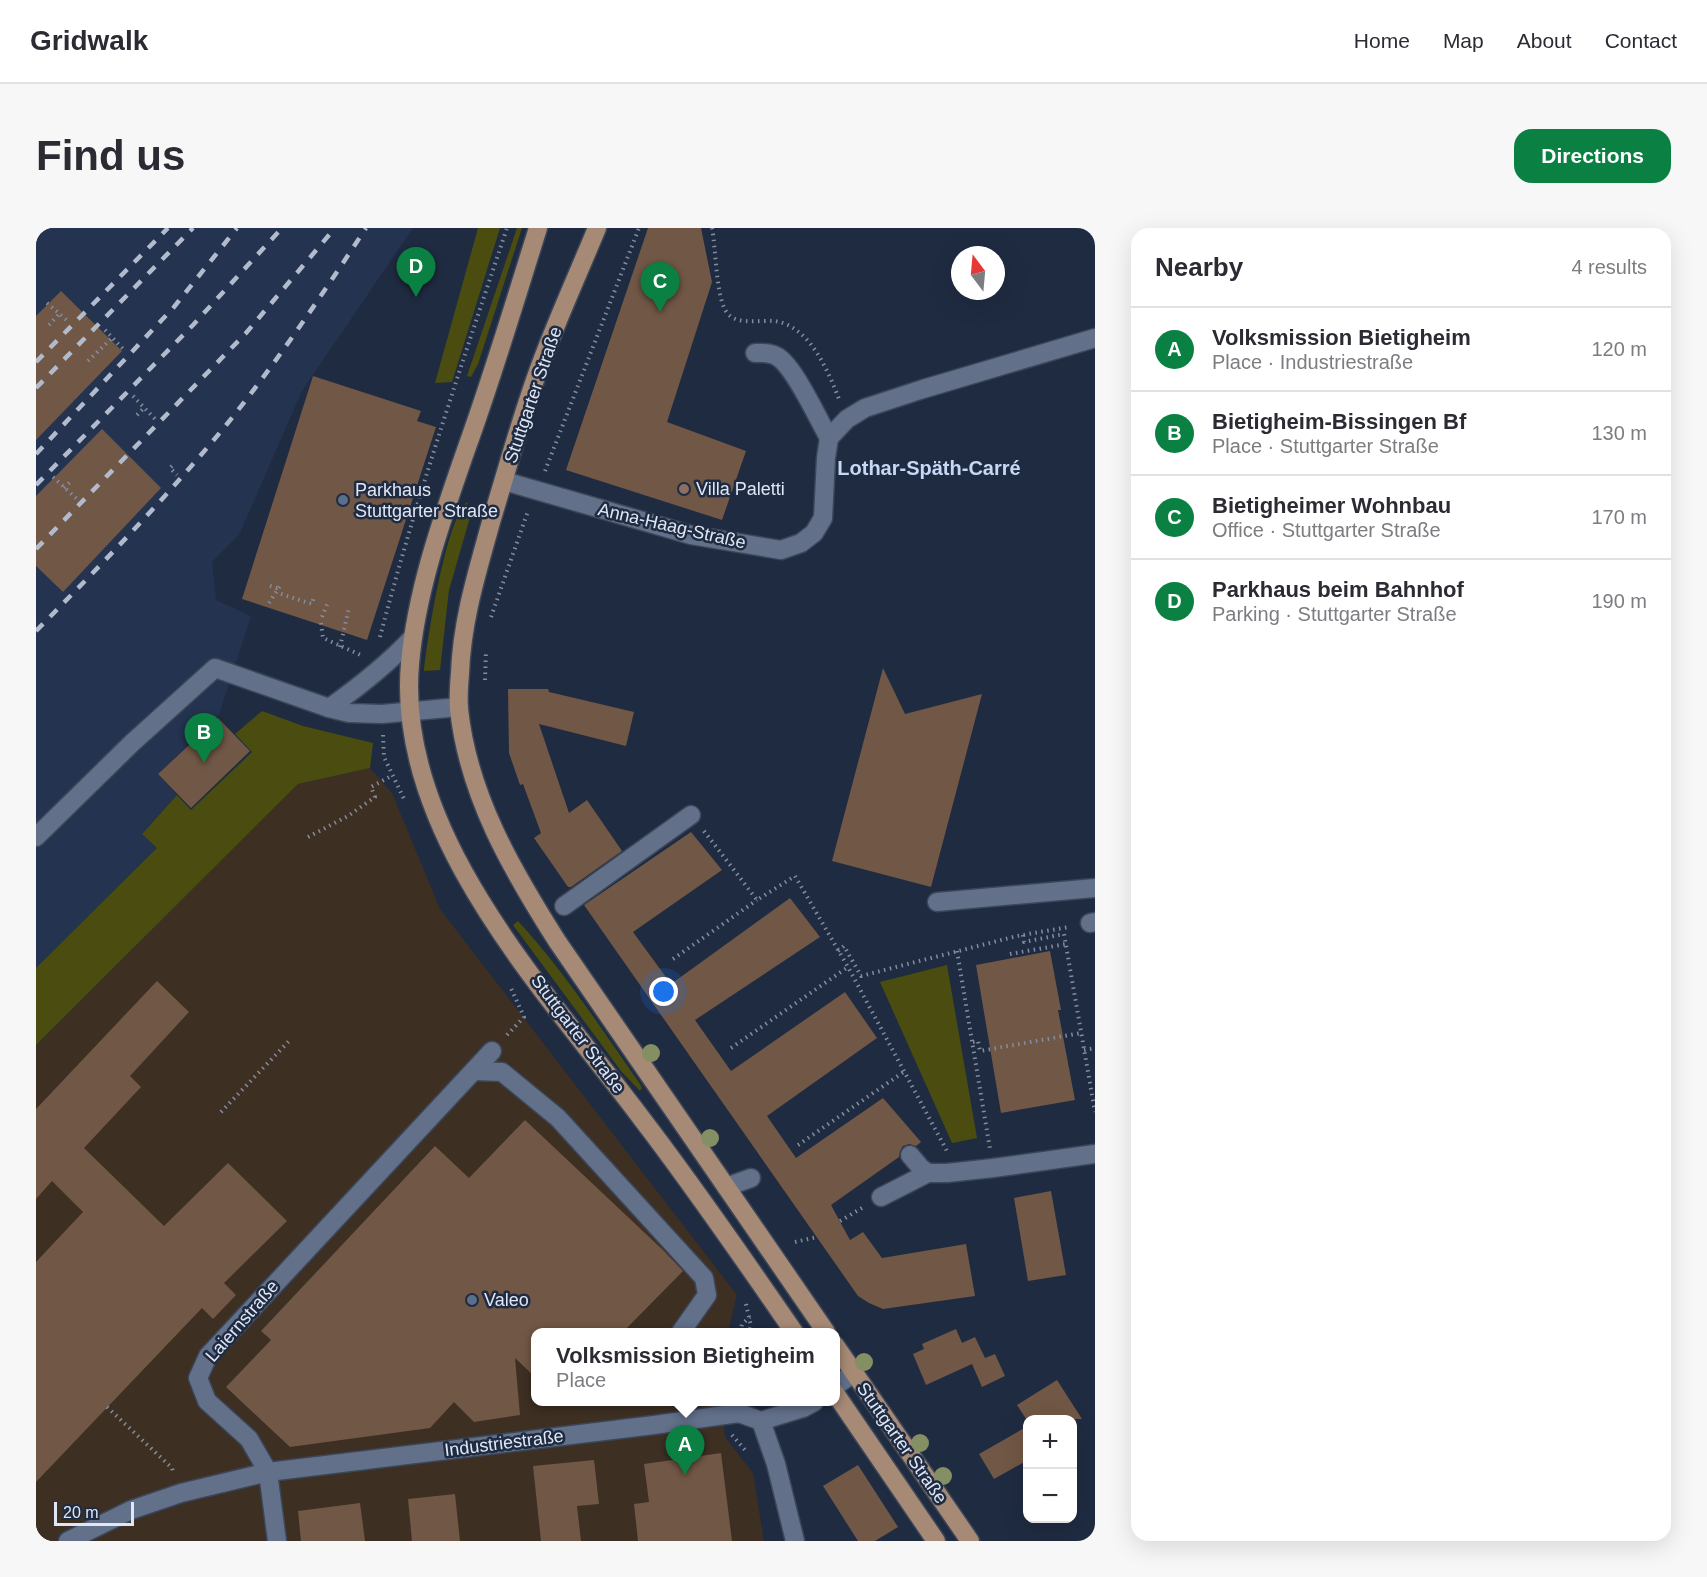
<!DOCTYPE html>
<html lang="en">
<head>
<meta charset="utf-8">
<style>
	body { margin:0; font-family:Helvetica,sans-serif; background:#f7f7f7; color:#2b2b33 }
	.controls { position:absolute; right:18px; bottom:18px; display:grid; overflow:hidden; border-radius:12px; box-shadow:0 6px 24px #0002 }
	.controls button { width:54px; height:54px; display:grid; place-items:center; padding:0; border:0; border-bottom:2px solid #e1e1e2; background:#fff; color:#2b2b33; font:30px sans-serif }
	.compass { position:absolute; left:915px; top:18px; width:54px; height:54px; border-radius:50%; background:#fff; box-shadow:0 6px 24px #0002; rotate:344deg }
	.scale { position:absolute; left:18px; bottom:15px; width:80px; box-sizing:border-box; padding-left:6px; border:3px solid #dfe7f6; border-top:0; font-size:16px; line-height:21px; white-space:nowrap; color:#dfe7f6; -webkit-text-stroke:4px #1f2b41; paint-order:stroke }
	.you { position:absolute; left:628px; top:764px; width:21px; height:21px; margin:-15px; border:4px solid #fff; border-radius:50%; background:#1a73e8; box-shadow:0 0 0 9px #1a73e833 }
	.badge { display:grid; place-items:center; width:39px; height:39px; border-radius:50%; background:#0b8043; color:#fff; font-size:20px; font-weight:700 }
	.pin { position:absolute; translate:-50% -50px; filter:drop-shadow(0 2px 3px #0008) }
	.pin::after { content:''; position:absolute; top:32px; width:21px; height:18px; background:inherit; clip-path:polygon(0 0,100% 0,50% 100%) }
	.popup { position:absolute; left:495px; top:1100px; width:309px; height:78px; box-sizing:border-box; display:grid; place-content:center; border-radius:12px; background:#fff; filter:drop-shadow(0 2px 4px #0005); font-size:20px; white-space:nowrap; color:#7c7c81 }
	.popup b { font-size:22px; color:#2b2b33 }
	.popup::after { content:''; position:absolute; left:50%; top:100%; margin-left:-12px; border:12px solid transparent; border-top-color:#fff }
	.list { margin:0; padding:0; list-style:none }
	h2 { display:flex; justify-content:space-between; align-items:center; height:78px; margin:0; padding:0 24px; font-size:26px }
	h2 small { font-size:20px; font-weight:400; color:#7c7c81 }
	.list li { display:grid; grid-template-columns:39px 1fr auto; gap:18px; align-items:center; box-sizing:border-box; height:84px; padding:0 24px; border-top:2px solid #e1e1e2 }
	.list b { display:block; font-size:22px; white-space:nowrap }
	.list p { margin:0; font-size:20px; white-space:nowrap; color:#7c7c81 }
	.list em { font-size:20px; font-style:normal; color:#7c7c81 }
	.map { position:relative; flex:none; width:1059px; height:1313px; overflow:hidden; border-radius:18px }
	header { display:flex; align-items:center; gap:36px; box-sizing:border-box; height:84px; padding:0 30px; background:#fff; border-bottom:2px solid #e1e1e2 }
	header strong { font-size:28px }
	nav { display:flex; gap:33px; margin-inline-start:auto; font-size:21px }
	.intro { display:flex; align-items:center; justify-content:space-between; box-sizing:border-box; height:144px; padding:0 36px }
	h1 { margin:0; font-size:42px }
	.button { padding:15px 27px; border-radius:18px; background:#0b8043; color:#fff; font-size:21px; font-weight:700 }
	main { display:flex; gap:36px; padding:0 36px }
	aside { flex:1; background:#fff; border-radius:18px; box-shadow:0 6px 24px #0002 }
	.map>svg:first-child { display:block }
</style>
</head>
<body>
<header>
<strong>Gridwalk</strong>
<nav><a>Home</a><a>Map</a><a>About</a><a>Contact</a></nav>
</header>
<div class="intro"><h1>Find us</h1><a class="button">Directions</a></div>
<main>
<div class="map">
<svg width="1059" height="1313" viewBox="0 0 1059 1313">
	<rect width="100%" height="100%" fill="#1f2b41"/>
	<path fill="#24334f" d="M 0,0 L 377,0 L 266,163 L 203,307 L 176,334 L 180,372 L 215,388 L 183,487 L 122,546 L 141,567 L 106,605 L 121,620 L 0,746 Z"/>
	<path fill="#3d2f22" d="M 334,540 L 356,565 L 404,681 L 701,1067 L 692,1104 L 499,1104 L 499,1174 L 685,1174 L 689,1209 L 717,1245 L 728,1313 L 0,1313 L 0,817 L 262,556 Z"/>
	<g fill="#4a4d0f">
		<path d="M 442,0 L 464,0 L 416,154 L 399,155 Z"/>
		<path d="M 481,0 L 486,0 L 442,136 L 435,149 L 431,148 Z"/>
		<path d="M 431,274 L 435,286 L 413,362 L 404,442 L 388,443 C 391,412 410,291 431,274 Z"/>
		<path d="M 226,483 L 267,498 L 337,515 L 334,540 L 262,556 L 0,817 L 0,740 L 121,620 L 106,606 L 141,567 L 155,582 L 216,524 L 199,506 Z"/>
		<path d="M 482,693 C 528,743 565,800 604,856 L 606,860 L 604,863 L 585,843 L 477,697 Z"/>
		<path d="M 911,737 L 941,910 L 916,915 L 844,754 Z"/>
	</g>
	<g fill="#715745">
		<path d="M 612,0 L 665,0 L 676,54 L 631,194 L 710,223 L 686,292 L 530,242 Z"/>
		<path d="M 25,63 L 86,123 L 0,212 L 0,88 Z"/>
		<path d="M 277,148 L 385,183 L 381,193 L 400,199 L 331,412 L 206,371 Z"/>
		<path d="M 66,201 L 125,260 L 27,364 L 0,338 L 0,268 Z"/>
		<path d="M 847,440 L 869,486 L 946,466 L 895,659 L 796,633 Z"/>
		<path d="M 472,461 L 512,461 L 513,464 L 598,484 L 590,518 L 503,496 L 533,585 L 551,572 L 586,623 L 535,659 L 532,659 L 498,610 L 505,605 L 487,556 L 484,557 L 473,525 Z"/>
		<path d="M 182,490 L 214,523 L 155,580 L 122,546 Z"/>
		<path d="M 655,604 L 686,642 L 597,704 L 635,756 L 754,670 L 784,709 L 659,792 L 695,843 L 809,764 L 841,810 L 731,888 L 760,930 L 847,870 L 885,914 L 880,918 L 873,916 L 867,918 L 864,923 L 863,929 L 795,977 L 814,1012 L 827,1004 L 846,1030 L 930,1016 L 939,1068 L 847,1081 L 833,1075 L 822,1068 L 548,677 Z"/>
		<path d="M 1014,723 L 1025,782 L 1022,782 L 1039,872 L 965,885 L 940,737 Z"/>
		<path d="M 121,753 L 153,784 L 94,848 L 105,859 L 48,920 L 128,998 L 192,935 L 251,993 L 188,1055 L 200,1067 L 177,1091 L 166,1080 L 0,1254 L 0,1034 L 47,984 L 16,953 L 0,971 L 0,881 Z"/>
		<path d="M 489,892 L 628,1023 L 647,1043 L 587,1104 L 499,1104 L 499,1149 L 479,1130 L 484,1187 L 438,1194 L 418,1174 L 394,1200 L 254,1219 L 190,1159 L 235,1112 L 225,1103 L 399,918 L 433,950 Z"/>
		<path d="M 1015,963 L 1030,1047 L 992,1053 L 978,970 Z"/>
		<path d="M 920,1101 L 926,1115 L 939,1109 L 949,1130 L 959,1126 L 969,1148 L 946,1159 L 936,1136 L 890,1157 L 877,1126 L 888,1121 L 886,1116 Z"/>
		<path d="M 1021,1152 L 1046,1191 L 990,1191 L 981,1177 Z"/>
		<path d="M 992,1198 L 992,1232 L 958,1251 L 943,1226 Z"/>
		<path d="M 685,1225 L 696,1313 L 602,1313 L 598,1276 L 613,1274 L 608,1236 Z"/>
		<path d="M 558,1232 L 563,1276 L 541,1278 L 545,1313 L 505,1313 L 497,1238 Z"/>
		<path d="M 822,1237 L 862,1299 L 839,1313 L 822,1313 L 787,1258 Z"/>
		<path d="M 419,1266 L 424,1313 L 376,1313 L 372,1271 Z"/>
		<path d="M 324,1275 L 329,1313 L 265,1313 L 262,1283 Z"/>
	</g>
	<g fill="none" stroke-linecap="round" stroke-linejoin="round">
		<g stroke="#3c4659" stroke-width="21">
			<g id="minor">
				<path d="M 719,125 C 727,125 734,124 742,129 C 759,140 782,191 793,210"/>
				<path d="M 468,253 L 655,307 L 745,322 L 765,315 L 778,305 L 787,290 L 790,230 L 793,210 L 811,191 L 829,180 L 887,161 L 1059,110"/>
				<path d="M 293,480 C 324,458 352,436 377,409"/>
				<path d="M 0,609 L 96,515 L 179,440 L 293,480 L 313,485 L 346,486 L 423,479"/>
				<path d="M 901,674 L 1059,660"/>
				<path d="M 528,678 L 655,587"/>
				<path d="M 1054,695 L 1059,694"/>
				<path d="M 438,843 L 466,844 L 522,890 L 668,1050 L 671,1067 L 645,1104"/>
				<path d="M 874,927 L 885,940 L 892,945"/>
				<path d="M 690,959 L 715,950"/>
				<path d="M 845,969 L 892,945 L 911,945 L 957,940 L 1059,926"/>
				<path d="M 799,1158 L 818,1145"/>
				<path d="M 725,1193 L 740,1236 L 759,1313"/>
				<path d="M 32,1313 L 95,1282 L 145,1265 L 232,1244 L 618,1197 L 703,1185 L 725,1193 L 767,1180 L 778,1174"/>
				<path d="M 241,1313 L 232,1244 L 213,1211 L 171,1173 L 162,1150 L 172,1128 L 456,823"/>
			</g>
		</g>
		<g stroke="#3c4659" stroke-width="21">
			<g id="major">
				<path d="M 502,0 C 479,73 457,147 431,219 C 407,288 380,363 374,436 C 359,606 511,764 606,891 C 659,960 709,1033 758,1104"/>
				<path d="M 561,0 C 542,46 521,92 504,138 C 485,189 471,242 455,294 C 441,345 426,392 424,445 C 423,457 422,469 423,481 C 432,567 476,642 521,713 L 790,1104"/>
				<path d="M 799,1117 L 934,1313"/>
				<path d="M 799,1165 L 900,1313"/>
			</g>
		</g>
		<g stroke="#838d9f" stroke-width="4" stroke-dasharray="1.5 4.5" stroke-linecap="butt">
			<path d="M 676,0 C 680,20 680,74 692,86 C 702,97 723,92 737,93 C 773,96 792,143 803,171"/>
			<path d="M 11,75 L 33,94"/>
			<path d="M 13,97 L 23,86"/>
			<path d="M 69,102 L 88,122"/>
			<path d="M 52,133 L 76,110"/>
			<path d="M 97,168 L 119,191"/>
			<path d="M 101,187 L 108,180"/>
			<path d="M 136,238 L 134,240 L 141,247"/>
			<path d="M 509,243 L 603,0"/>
			<path d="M 17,249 L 41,271"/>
			<path d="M 28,260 L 36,252"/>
			<path d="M 234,358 L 241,360 L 244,359"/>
			<path d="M 245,366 L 276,376 L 278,369"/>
			<path d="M 233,375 L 244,358"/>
			<path d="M 286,389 L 292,374"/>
			<path d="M 455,389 L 492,283"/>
			<path d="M 285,395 L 287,410 L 327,428"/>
			<path d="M 344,409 C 380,271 426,135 471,0"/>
			<path d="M 304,419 L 313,380"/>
			<path d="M 449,452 L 450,423"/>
			<path d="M 347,507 L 348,529 L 369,573"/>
			<path d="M 668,603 L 721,672 L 759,648 L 812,739 L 912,925"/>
			<path d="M 272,609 L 312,588 L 339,569 L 335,559 L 357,547"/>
			<path d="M 987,707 L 988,714 L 1028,706 L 1059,884"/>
			<path d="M 802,723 L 808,718 L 825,748 L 981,708 L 1033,699"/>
			<path d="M 921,723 L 954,921"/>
			<path d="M 974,726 L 1030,716"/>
			<path d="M 637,731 L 721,672"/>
			<path d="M 471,807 L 488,789 L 474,758"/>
			<path d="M 937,814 L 942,813 L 944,823 L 1045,805"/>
			<path d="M 695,820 L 812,739"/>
			<path d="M 1048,822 L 1059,820"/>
			<path d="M 185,884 L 253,813"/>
			<path d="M 762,917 L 869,843"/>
			<path d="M 804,993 L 826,980"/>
			<path d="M 759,1014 L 781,1009"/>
			<path d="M 710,1076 L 715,1098 L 713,1104"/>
			<path d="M 704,1104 L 706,1096 L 714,1089"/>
			<path d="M 71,1179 L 136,1240 L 137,1244"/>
			<path d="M 696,1207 L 710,1223"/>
		</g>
		<use href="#minor" stroke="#62708a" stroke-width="18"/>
		<use href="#major" stroke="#a68a75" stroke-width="18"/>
		<g stroke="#b2bbcc" stroke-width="4.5" stroke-dasharray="10 10" stroke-linecap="butt">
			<path d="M 0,134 L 132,0"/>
			<path d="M 0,160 L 157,0"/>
			<path d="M 0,226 L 138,79 L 201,0"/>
			<path d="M 0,257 L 157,97 L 246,0"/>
			<path d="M 0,321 L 210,105 L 299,0"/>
			<path d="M 0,403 C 66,336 131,269 191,196 C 241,134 286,67 330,0"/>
		</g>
	</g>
	<g fill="#858f64">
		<circle cx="615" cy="825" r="9"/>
		<circle cx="674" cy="910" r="9"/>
		<circle cx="828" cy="1134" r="9"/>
		<circle cx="884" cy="1215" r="9"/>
		<circle cx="907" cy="1248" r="9"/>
	</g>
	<circle fill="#8d6e63" stroke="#1f2b41" stroke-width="2" cx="648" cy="261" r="6"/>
	<g fill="#5c6f8a" stroke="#1f2b41" stroke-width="2">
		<circle cx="307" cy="272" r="6"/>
		<circle cx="436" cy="1072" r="6"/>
	</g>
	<g text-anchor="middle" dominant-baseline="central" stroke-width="5" stroke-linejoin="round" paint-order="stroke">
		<g font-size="18" fill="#dfe7f6" stroke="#1f2b41">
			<text transform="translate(497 167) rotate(-71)">Stuttgarter Straße</text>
			<text transform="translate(636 298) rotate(13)">Anna-Haag-Straße</text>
			<text transform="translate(542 806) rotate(53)">Stuttgarter Straße</text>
			<text transform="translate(206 1093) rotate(-49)">Laiernstraße</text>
			<text transform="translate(468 1215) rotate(-7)">Industriestraße</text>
			<text transform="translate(866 1215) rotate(55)">Stuttgarter Straße</text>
		</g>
		<g font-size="18" fill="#dfe7f6" stroke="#1f2b41" text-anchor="start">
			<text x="660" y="261">Villa Paletti</text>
			<text x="319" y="262">Parkhaus<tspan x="319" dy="21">Stuttgarter Straße</tspan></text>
			<text x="448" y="1072">Valeo</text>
		</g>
		<g font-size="20" font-weight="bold" fill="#c7d8f5" stroke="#1f2b41">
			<text x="893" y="240">Lothar-Späth-Carré</text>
		</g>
	</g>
</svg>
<div class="controls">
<button>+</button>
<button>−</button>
</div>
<svg class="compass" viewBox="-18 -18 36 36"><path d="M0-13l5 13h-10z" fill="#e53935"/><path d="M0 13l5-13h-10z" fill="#7c7c81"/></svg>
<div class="scale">20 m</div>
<div class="you"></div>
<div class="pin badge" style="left:649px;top:1247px">A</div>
<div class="popup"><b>Volksmission Bietigheim</b>Place</div>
<div class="pin badge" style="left:168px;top:535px">B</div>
<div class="pin badge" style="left:624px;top:84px">C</div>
<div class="pin badge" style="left:380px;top:69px">D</div>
</div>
<aside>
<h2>Nearby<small>4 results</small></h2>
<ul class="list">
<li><span class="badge">A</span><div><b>Volksmission Bietigheim</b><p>Place · Industriestraße</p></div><em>120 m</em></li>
<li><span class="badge">B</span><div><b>Bietigheim-Bissingen Bf</b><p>Place · Stuttgarter Straße</p></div><em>130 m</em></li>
<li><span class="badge">C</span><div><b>Bietigheimer Wohnbau</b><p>Office · Stuttgarter Straße</p></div><em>170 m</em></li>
<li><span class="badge">D</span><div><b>Parkhaus beim Bahnhof</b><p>Parking · Stuttgarter Straße</p></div><em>190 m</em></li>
</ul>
</aside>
</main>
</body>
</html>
